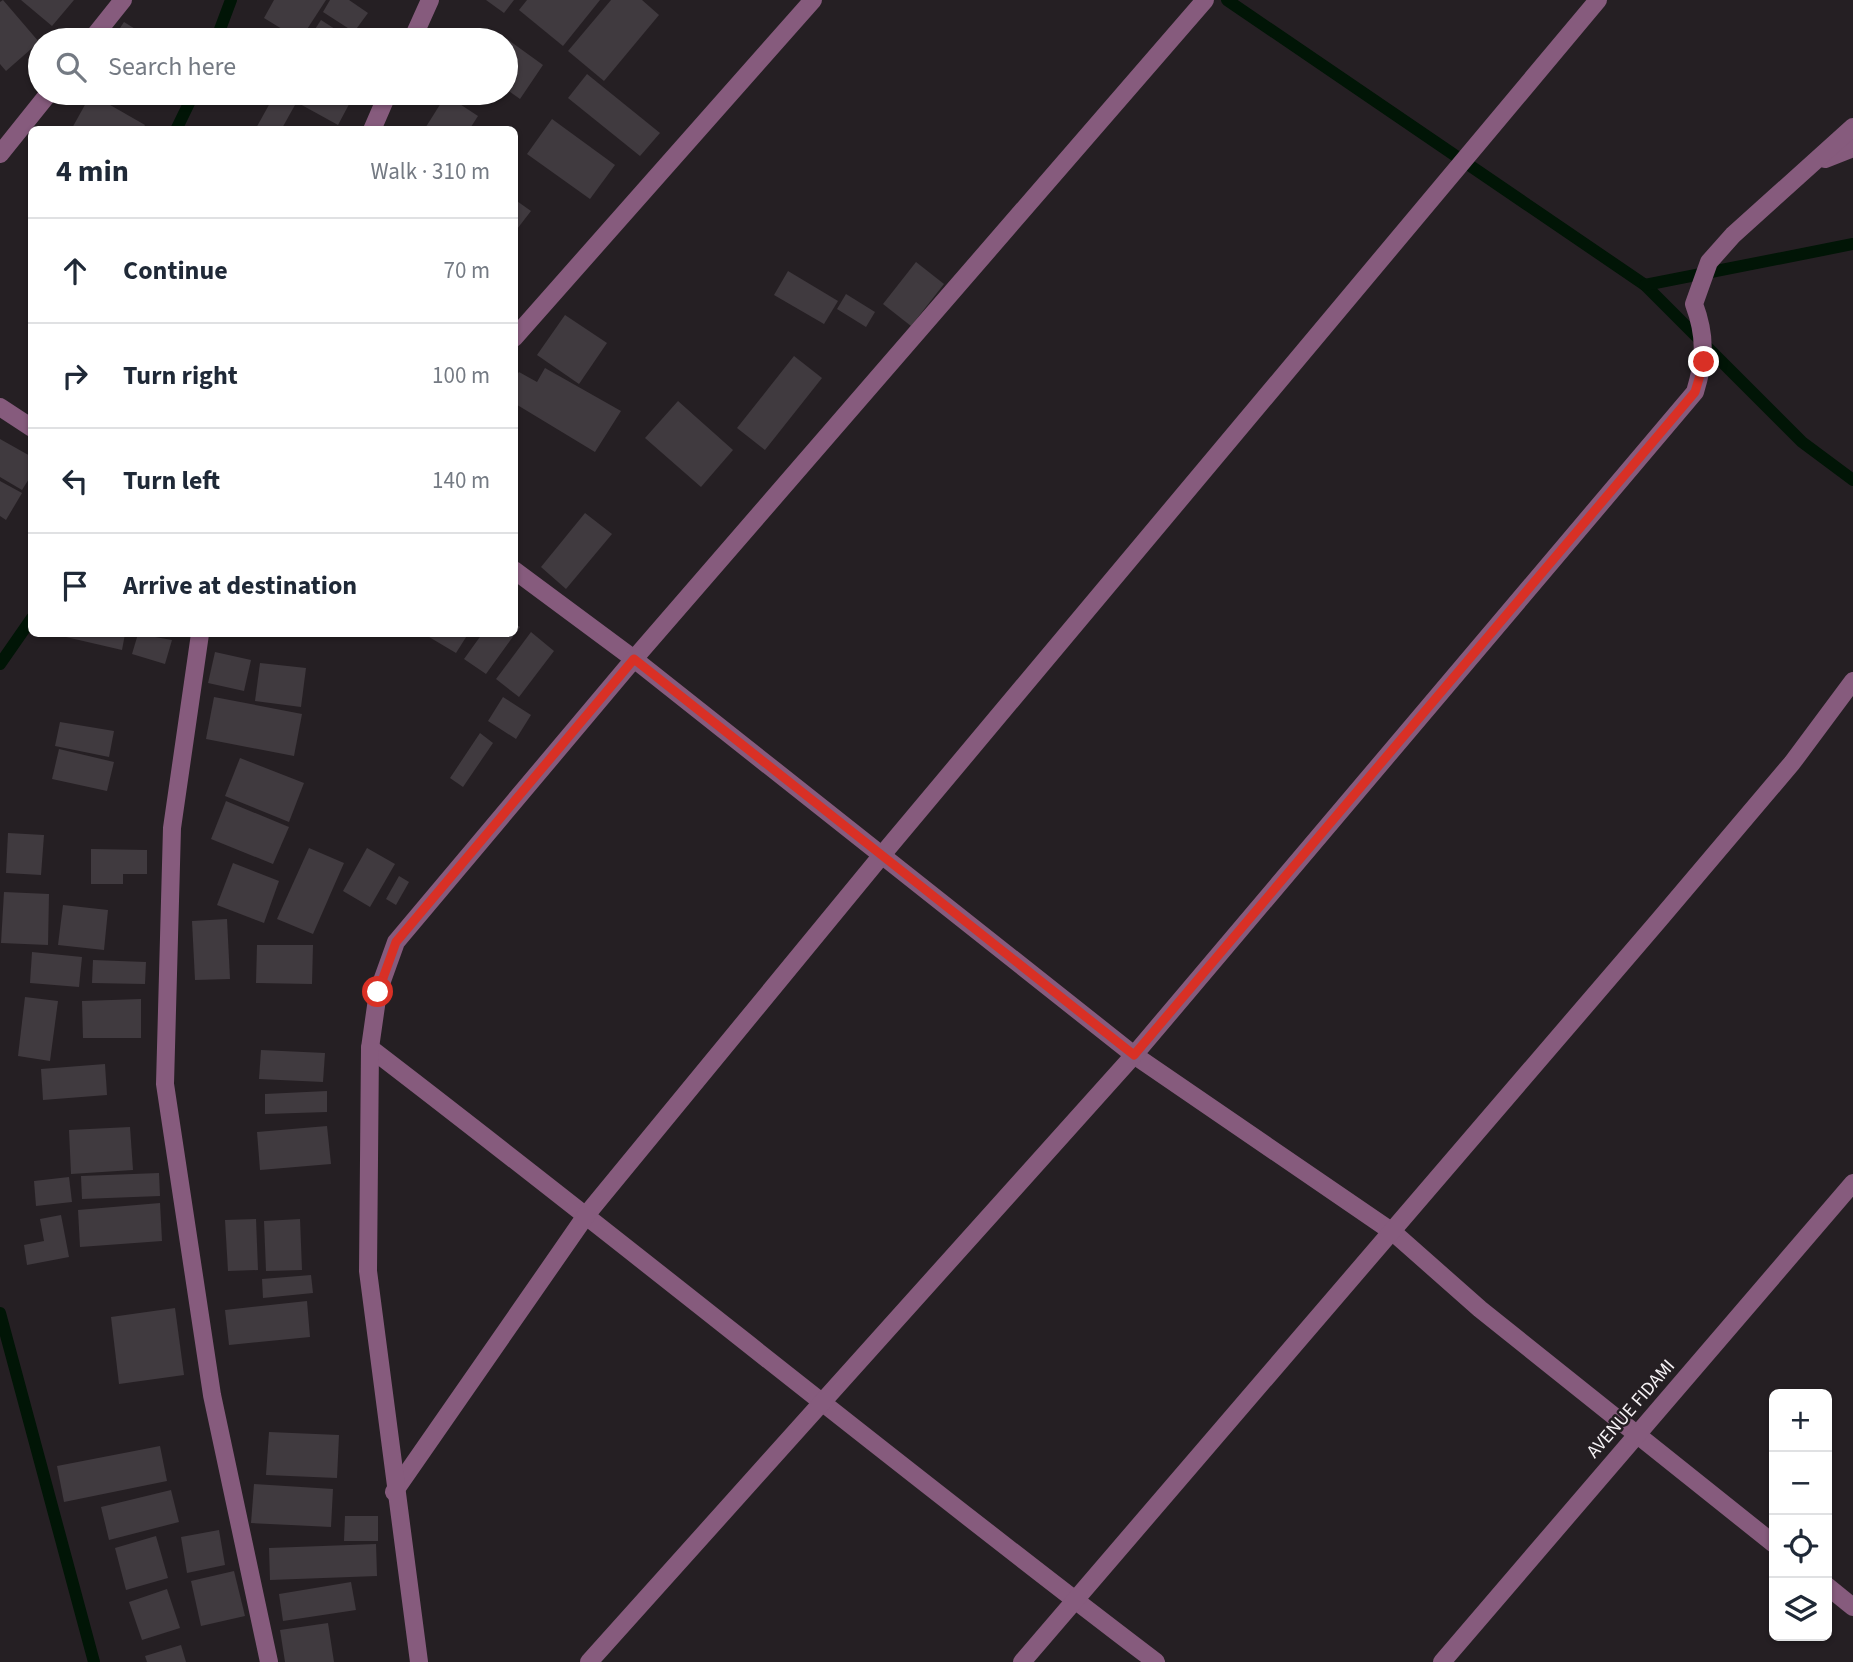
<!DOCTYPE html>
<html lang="en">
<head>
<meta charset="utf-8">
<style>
	body { margin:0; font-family:"Source Sans 3",sans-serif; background:#f2f2f3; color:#1f2937 }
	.controls { position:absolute; right:21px; bottom:21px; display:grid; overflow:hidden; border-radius:10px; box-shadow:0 2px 5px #0004 }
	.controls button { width:63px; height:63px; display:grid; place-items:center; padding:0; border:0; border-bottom:2px solid #e0e1e3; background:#fff; color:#1f2937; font:35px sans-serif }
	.stop { position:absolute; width:21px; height:21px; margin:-16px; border:5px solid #d93025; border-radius:50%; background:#fff }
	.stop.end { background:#d93025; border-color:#fff; box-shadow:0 2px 7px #0008 }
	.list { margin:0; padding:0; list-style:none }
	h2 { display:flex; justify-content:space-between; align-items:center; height:91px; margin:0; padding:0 28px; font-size:30px }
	h2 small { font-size:23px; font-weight:400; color:#747a83 }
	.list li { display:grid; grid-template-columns:46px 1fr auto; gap:21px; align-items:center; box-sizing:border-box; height:105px; padding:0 28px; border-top:2px solid #e0e1e3 }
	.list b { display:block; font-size:26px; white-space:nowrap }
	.list em { font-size:23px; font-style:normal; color:#747a83 }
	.icon { flex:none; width:38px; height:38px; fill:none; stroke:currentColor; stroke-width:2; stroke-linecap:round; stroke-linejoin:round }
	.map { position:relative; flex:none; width:1853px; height:1662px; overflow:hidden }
	.search { position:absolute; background:#fff; box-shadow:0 2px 5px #0004; left:28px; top:28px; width:490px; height:77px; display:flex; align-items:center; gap:18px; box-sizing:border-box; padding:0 24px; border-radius:38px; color:#747a83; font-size:26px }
	.panel { position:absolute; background:#fff; box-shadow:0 2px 5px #0004; left:28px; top:126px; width:490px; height:511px; border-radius:10px }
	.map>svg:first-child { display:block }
</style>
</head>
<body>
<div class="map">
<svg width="1853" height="1662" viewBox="0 0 1853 1662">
	<rect width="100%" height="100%" fill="#251f23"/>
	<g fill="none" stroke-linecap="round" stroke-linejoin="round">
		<g stroke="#011506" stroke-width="12">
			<path d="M 1227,0 L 1645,285 L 1802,442 L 1853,480"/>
			<path d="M 216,40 L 231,0"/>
			<path d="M 176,130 L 194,93"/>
			<path d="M 1645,285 L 1853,244"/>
			<path d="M 0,664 L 32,618"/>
			<path d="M 0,1313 L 94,1662"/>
		</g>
	</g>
	<g fill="#403a3f">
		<path d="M 3,0 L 39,42 L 6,71 L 0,64 L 0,2 Z"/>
		<path d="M 21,0 L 74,0 L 52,26 Z"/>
		<path d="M 274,0 L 326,0 L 300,40 L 264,18 Z"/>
		<path d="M 330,0 L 349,0 L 368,13 L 354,32 L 323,12 Z"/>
		<path d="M 486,0 L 514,0 L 504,13 Z"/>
		<path d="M 527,0 L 600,0 L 563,46 L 519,10 Z"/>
		<path d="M 611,0 L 642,0 L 659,15 L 604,81 L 568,51 Z"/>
		<path d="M 321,20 L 352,40 L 308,40 Z"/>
		<path d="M 124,22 L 153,40 L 112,40 Z"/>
		<path d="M 496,31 L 543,65 L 520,99 L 506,89 L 506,40 L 489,40 Z"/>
		<path d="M 587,74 L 660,133 L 640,156 L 568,98 Z"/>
		<path d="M 280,93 L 355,93 L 338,125 Z"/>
		<path d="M 91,94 L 145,125 L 142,130 L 71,130 Z"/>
		<path d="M 275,94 L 295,105 L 281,130 L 255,130 Z"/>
		<path d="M 446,95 L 478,116 L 469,130 L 424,130 Z"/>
		<path d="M 552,119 L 615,165 L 590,199 L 527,154 Z"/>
		<path d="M 514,199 L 531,211 L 514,233 Z"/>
		<path d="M 916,262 L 944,284 L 911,326 L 883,304 Z"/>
		<path d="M 788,271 L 838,301 L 824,324 L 774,295 Z"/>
		<path d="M 846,294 L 875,312 L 866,327 L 837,309 Z"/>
		<path d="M 565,315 L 607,343 L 579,384 L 537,355 Z"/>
		<path d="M 794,356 L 822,378 L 765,450 L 737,428 Z"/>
		<path d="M 545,368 L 621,411 L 595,452 L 514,403 L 514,379 L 519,372 L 537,382 Z"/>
		<path d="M 678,401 L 733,450 L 701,487 L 645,438 Z"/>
		<path d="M 0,439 L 32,457 L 32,474 L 22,490 L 0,477 Z"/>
		<path d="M 0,481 L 22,493 L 6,520 L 0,516 Z"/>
		<path d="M 585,513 L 612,534 L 566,589 L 541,567 Z"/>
		<path d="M 514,623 L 520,627 L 486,674 L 464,659 L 482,634 L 514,634 Z"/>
		<path d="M 531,632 L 554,651 L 519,697 L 496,679 Z"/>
		<path d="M 53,634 L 125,634 L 122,650 Z"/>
		<path d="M 138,634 L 172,640 L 165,664 L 132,654 Z"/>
		<path d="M 424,634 L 468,634 L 456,653 Z"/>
		<path d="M 215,652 L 251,660 L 244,691 L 208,683 Z"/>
		<path d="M 260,663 L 306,668 L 301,707 L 255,701 Z"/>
		<path d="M 214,697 L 302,714 L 294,756 L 206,739 Z"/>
		<path d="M 503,697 L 531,715 L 516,739 L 488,721 Z"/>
		<path d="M 60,722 L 114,731 L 109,757 L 55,746 Z"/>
		<path d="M 480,733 L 493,743 L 463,787 L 450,778 Z"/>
		<path d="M 59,749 L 114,762 L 107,791 L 52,779 Z"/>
		<path d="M 240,758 L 304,783 L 289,822 L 225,796 Z"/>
		<path d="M 226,801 L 289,827 L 273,864 L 211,839 Z"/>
		<path d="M 8,833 L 44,835 L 41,875 L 6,873 Z"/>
		<path d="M 309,848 L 344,863 L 313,934 L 277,919 Z"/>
		<path d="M 367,848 L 395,864 L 370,907 L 343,891 Z"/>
		<path d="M 91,849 L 147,850 L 147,874 L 123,874 L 123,884 L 91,884 Z"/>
		<path d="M 233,863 L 279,881 L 264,923 L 217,905 Z"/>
		<path d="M 399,876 L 409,882 L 396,905 L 386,899 Z"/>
		<path d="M 4,892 L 49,894 L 48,945 L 1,943 Z"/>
		<path d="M 63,905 L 108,910 L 104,950 L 58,945 Z"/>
		<path d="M 227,919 L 230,979 L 195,980 L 192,921 Z"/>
		<path d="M 257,945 L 313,945 L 312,984 L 256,983 Z"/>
		<path d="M 32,952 L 82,957 L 79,987 L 30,983 Z"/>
		<path d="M 93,960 L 146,962 L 145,984 L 92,983 Z"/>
		<path d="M 25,997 L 58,1001 L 50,1061 L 18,1056 Z"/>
		<path d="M 141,999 L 141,1038 L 83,1038 L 82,1001 Z"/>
		<path d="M 261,1050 L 325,1053 L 323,1082 L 259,1079 Z"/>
		<path d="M 105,1064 L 107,1095 L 43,1100 L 41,1069 Z"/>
		<path d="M 327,1091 L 327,1112 L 265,1114 L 265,1094 Z"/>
		<path d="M 327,1126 L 331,1164 L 260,1170 L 257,1132 Z"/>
		<path d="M 130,1127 L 133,1170 L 71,1174 L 69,1130 Z"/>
		<path d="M 159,1173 L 160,1196 L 82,1199 L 81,1176 Z"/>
		<path d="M 69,1177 L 72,1202 L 36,1206 L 34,1181 Z"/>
		<path d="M 160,1203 L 162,1241 L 80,1247 L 78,1210 Z"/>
		<path d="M 61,1215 L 69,1257 L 27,1265 L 24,1245 L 44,1241 L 40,1219 Z"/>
		<path d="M 256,1219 L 258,1270 L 228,1271 L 225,1220 Z"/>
		<path d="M 300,1219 L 302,1270 L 266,1271 L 264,1221 Z"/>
		<path d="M 311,1275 L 313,1293 L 263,1298 L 262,1279 Z"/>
		<path d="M 307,1301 L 310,1337 L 229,1345 L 225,1310 Z"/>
		<path d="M 175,1308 L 184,1375 L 119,1384 L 111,1317 Z"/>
		<path d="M 269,1432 L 339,1435 L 337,1478 L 266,1475 Z"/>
		<path d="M 160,1446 L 167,1481 L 64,1502 L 57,1466 Z"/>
		<path d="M 254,1484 L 333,1489 L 331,1527 L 251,1523 Z"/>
		<path d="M 171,1490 L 179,1522 L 109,1540 L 101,1507 Z"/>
		<path d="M 345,1516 L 378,1516 L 378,1541 L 344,1541 Z"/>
		<path d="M 219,1530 L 225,1565 L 187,1573 L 181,1537 Z"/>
		<path d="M 156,1536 L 168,1578 L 126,1590 L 115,1548 Z"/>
		<path d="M 376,1544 L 377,1576 L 270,1580 L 269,1548 Z"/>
		<path d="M 234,1571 L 245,1616 L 201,1626 L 191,1581 Z"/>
		<path d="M 351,1582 L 356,1610 L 283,1621 L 279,1594 Z"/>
		<path d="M 167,1589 L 180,1628 L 142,1640 L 129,1602 Z"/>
		<path d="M 328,1623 L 334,1662 L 285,1662 L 280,1630 Z"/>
		<path d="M 181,1645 L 186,1662 L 147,1662 L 145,1656 Z"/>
	</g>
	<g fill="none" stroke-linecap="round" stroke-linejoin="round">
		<g stroke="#865b7d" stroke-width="18">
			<path d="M 91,40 L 123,0"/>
			<path d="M 0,154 L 49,93"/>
		</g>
		<g stroke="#865b7d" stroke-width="18">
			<path d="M 412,40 L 430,0"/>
			<path d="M 372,130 L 388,93"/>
			<path d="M 1825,159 L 1853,148"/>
			<path d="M 514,338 L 813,0"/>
			<path d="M 0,407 L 32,428"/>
			<path d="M 514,570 L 634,659 L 1134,1055 L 1394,1233 L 1480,1309 L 1774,1544"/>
			<path d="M 200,634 L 172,828 L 165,1084 L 212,1395 L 269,1662"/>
			<path d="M 370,1048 C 634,1250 891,1461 1156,1662"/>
			<path d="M 394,1492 L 587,1214 L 882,855 L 1598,0"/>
			<path d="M 1827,1586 L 1853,1607"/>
			<path d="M 419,1662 L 368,1271 L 370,1048 L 378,992 L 396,942 L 634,659 L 1205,0"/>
			<path d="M 589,1662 L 1134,1055 L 1695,392 C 1705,359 1706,336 1694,304 L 1709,262 L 1733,235 L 1853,127"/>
			<path d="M 1022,1662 L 1659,920 L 1792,763 L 1853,681"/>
			<path d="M 1442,1662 L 1853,1183"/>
		</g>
	</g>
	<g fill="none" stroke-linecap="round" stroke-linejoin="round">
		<path stroke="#d93025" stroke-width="9" d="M 378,992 L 396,942 L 634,659 L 1134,1055 L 1695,392 L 1704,362"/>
	</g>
	<g text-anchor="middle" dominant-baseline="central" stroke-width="5" stroke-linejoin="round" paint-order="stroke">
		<g font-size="19" fill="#f7f3f6" stroke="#251f23">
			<text transform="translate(1631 1409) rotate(-49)">AVENUE FIDAMI</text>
		</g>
	</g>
</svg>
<div class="controls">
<button>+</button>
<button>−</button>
<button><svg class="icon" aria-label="locate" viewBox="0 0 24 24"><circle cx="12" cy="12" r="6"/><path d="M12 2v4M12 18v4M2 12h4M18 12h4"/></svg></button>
<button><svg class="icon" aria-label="layers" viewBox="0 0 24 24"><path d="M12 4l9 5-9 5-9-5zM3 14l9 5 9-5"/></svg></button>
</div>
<div class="stop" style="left:378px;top:992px"></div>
<div class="stop end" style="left:1704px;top:362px"></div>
<div class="search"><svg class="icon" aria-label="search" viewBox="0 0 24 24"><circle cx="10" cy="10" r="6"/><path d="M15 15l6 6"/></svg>Search here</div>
<section class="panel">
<h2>4 min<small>Walk · 310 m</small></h2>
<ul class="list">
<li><svg class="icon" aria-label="ahead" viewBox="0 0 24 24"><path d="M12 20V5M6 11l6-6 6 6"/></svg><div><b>Continue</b></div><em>70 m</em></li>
<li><svg class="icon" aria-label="right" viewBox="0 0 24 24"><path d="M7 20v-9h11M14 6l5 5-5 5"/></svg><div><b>Turn right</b></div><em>100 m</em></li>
<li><svg class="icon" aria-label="left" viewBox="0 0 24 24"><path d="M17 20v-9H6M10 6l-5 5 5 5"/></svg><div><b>Turn left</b></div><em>140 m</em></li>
<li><svg class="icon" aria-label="arrive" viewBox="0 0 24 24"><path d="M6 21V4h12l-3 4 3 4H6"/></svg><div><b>Arrive at destination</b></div></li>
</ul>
</section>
</div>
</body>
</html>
